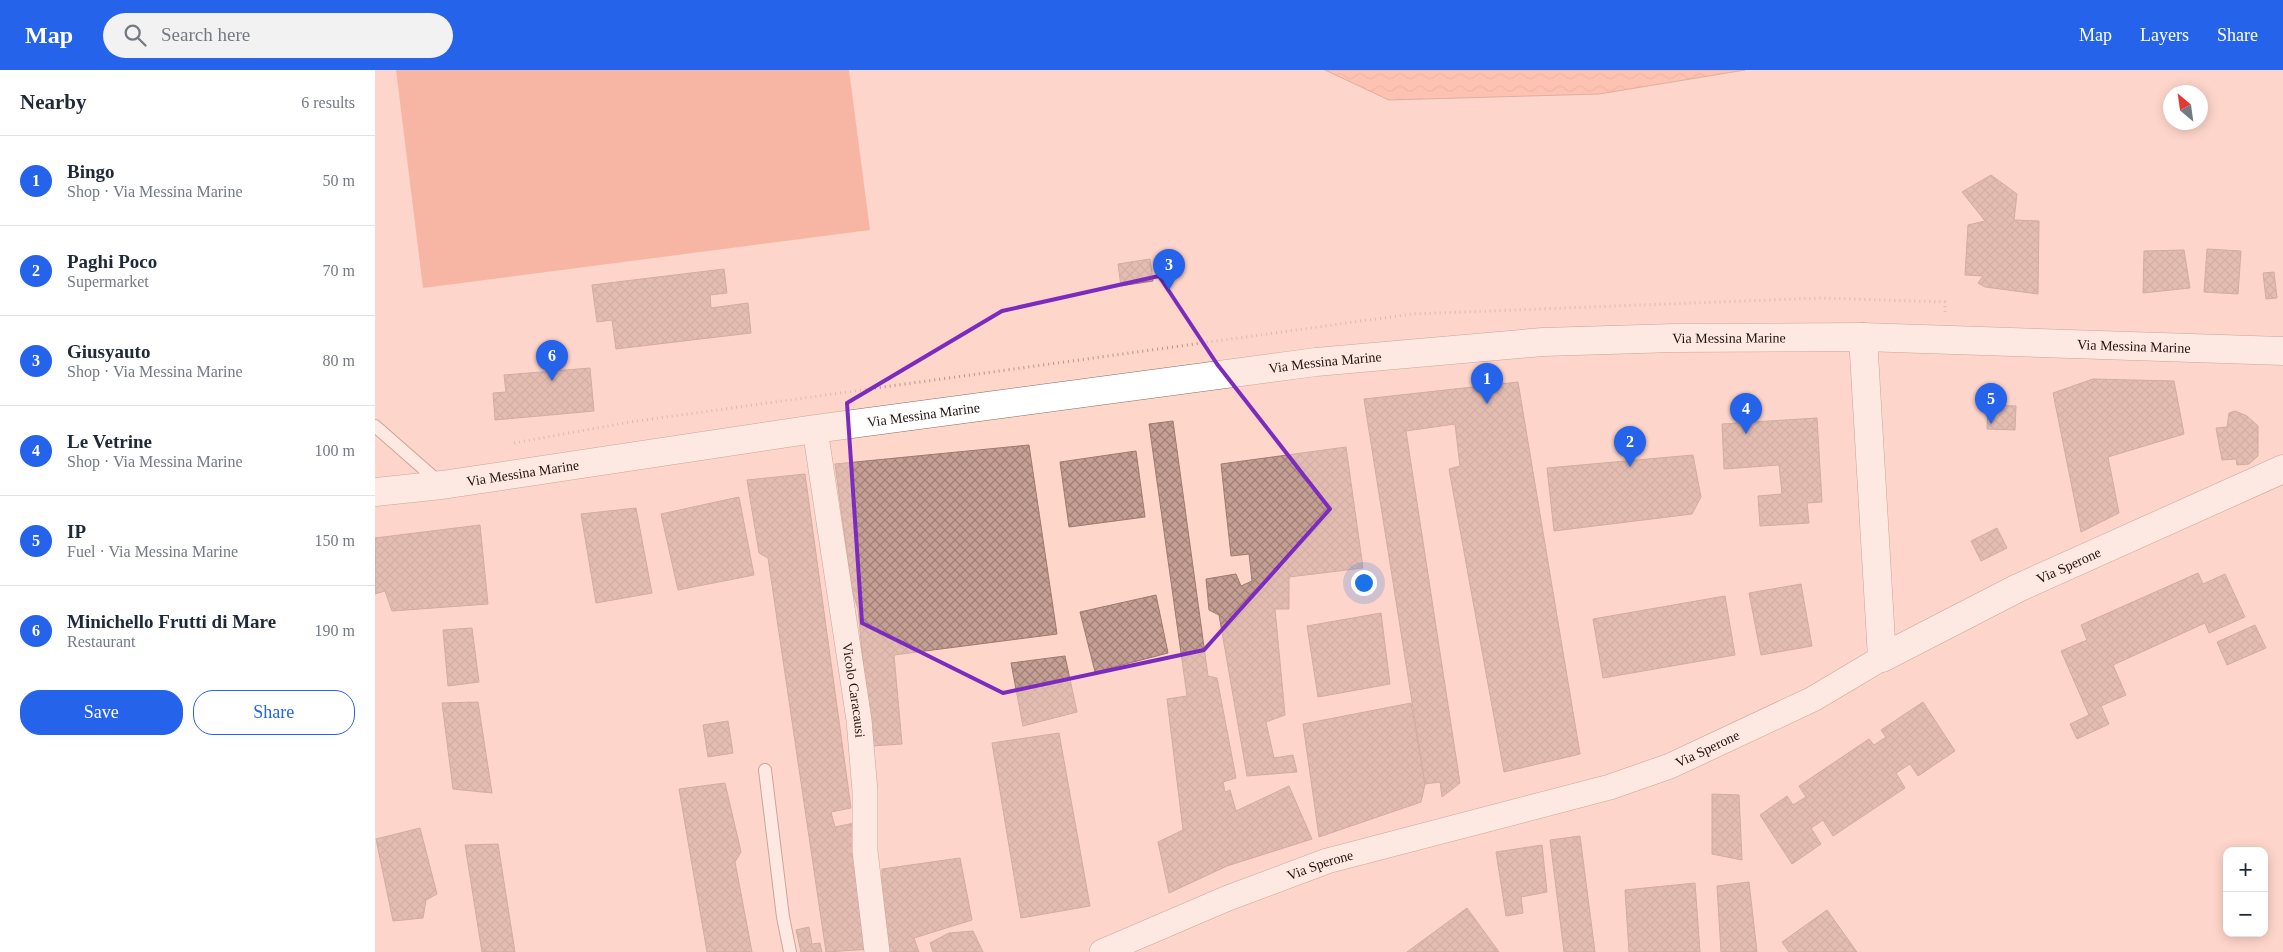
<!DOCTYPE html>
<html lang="en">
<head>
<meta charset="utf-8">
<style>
	body { margin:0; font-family:Georgia,serif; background:#f2f2f3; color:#1f2937 }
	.controls { position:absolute; right:15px; bottom:15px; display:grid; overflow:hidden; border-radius:10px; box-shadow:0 2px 12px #0003 }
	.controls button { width:45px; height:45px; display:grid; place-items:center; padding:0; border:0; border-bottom:1px solid #e0e1e3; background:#fff; color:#1f2937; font:25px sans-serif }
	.compass { position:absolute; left:1788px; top:15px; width:45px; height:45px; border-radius:50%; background:#fff; box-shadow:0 2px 12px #0003; rotate:331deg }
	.you { position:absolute; left:988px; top:512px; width:18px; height:18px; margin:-12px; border:4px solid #fff; border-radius:50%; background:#1a73e8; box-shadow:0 0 0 8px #1a73e833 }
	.badge { display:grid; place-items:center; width:32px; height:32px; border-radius:50%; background:#2563eb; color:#fff; font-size:16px; font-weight:700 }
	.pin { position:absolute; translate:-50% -41px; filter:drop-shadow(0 1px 2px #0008) }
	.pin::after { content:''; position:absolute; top:26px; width:18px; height:15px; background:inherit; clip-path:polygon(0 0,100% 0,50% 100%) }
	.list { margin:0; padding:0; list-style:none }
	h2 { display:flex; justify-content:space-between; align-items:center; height:65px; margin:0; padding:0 20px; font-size:21px }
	h2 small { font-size:16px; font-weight:400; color:#747a83 }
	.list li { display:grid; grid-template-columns:32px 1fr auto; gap:15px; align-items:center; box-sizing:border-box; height:90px; padding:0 20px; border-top:1px solid #e0e1e3 }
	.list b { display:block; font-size:19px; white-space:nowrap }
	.list p { margin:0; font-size:16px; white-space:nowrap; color:#747a83 }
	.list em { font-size:16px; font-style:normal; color:#747a83 }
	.actions { display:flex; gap:10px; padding:15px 20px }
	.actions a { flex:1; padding:11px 0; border:1px solid #2563eb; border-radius:20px; text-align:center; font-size:18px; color:#2563eb }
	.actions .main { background:#2563eb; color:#fff }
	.icon { flex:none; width:28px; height:28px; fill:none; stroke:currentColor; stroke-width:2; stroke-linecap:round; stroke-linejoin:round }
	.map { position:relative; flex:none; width:1908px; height:882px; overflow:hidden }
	header { display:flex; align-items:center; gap:30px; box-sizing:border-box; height:70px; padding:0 25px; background:#2563eb; color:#fff }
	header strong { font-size:24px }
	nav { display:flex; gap:28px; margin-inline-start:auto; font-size:18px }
	.search { width:350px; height:45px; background:#f2f2f3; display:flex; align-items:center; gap:12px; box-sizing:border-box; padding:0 18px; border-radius:28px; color:#747a83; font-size:19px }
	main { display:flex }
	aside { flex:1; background:#fff }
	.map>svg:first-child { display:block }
</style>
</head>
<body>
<header>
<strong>Map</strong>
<div class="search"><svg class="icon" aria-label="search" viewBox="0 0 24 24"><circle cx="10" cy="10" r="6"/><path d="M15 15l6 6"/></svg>Search here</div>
<nav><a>Map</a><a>Layers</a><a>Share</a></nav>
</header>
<main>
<aside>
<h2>Nearby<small>6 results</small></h2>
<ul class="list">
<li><span class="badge">1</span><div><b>Bingo</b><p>Shop · Via Messina Marine</p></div><em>50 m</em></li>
<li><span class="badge">2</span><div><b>Paghi Poco</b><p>Supermarket</p></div><em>70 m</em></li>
<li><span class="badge">3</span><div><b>Giusyauto</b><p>Shop · Via Messina Marine</p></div><em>80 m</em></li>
<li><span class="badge">4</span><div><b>Le Vetrine</b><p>Shop · Via Messina Marine</p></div><em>100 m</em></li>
<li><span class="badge">5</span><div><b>IP</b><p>Fuel · Via Messina Marine</p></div><em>150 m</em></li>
<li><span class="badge">6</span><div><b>Minichello Frutti di Mare</b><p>Restaurant</p></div><em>190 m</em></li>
</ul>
<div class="actions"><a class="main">Save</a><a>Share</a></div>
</aside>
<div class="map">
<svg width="1908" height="882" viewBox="0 0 1908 882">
	<defs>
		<pattern id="water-waves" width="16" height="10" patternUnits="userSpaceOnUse" patternTransform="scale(1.25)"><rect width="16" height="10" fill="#feac94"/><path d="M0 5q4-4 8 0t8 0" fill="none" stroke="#d9937e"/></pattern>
		<pattern id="building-cross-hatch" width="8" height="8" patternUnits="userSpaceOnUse" patternTransform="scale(1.25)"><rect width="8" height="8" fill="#c59f94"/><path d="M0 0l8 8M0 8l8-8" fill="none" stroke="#a08077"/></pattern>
	</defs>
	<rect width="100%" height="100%" fill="#fed6ca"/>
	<path fill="#ef9075" d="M 21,0 L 474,0 L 495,160 L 48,218 Z"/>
	<path fill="url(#water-waves)" stroke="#bb7e6c" d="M 950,0 L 1370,0 L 1224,24 L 1014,30 Z"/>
	<g fill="url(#building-cross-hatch)" stroke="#9e7a70">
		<path d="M 1616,105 L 1642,124 L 1639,150 L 1664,151 L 1663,224 L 1610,217 L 1603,213 L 1608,206 L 1590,205 L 1593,155 L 1610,151 L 1587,122 Z"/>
		<path d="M 1832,179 L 1866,181 L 1863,224 L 1829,222 Z"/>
		<path d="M 1809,180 L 1815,218 L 1768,223 L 1769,181 Z"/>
		<path d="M 775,189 L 778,211 L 746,216 L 743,194 Z"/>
		<path d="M 349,199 L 352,223 L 335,225 L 336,238 L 373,233 L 376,263 L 241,279 L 237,250 L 222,252 L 217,215 Z"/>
		<path d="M 1899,202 L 1902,228 L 1891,229 L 1888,203 Z"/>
		<path d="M 215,298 L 219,341 L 120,350 L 118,323 L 131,322 L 129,305 Z"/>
		<path d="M 1718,309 L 1799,311 L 1809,364 L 1733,387 L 1744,443 L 1706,462 L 1678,323 Z"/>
		<path d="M 1143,312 L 1205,684 L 1129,702 L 1074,399 L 1085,396 L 1080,354 L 1031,361 L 1085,713 L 1067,727 L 1065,712 L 1050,714 L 989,329 Z"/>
		<path d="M 1613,335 L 1641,336 L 1640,360 L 1612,359 Z"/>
		<path d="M 1860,341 L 1872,346 L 1883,356 L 1883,386 L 1874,394 L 1862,395 L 1861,389 L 1847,390 L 1841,358 L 1852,357 L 1854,343 Z"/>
		<path d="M 1442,348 L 1447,432 L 1432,433 L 1434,453 L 1385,456 L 1383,426 L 1407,424 L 1404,395 L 1349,399 L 1347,354 Z"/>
		<path d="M 798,351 L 833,606 L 842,608 L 861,708 L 848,712 L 850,722 L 855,720 L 861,741 L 914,716 L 937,769 L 852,796 L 794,823 L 783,772 L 808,760 L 792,629 L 812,626 L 774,354 Z"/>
		<path d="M 654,375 L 682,564 L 519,585 L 527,674 L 496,676 L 483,539 L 477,520 L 460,394 Z"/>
		<path d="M 971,377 L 988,498 L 914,507 L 914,539 L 900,539 L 910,645 L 891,652 L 899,688 L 918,685 L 922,702 L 872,706 L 844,545 L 834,540 L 831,509 L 861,504 L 866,516 L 877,511 L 874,484 L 856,486 L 846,394 Z"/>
		<path d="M 761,381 L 770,447 L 694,457 L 685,392 Z"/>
		<path d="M 1318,385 L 1326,427 L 1317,444 L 1179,461 L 1172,398 Z"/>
		<path d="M 430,404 L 476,738 L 456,742 L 460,757 L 479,753 L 497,879 L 451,882 L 393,488 L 384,483 L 372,410 Z"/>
		<path d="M 364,427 L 379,505 L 303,520 L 286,444 Z"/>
		<path d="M 261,438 L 277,523 L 221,533 L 206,444 Z"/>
		<path d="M 105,455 L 113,534 L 17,541 L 10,521 L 0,524 L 0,468 Z"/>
		<path d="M 1622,458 L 1632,478 L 1606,491 L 1596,471 Z"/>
		<path d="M 1823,503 L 1828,514 L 1850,504 L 1870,547 L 1834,563 L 1830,553 L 1738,595 L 1751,625 L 1726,636 L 1734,654 L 1702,669 L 1695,654 L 1714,645 L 1686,581 L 1712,570 L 1706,555 Z"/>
		<path d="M 1426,514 L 1437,576 L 1386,585 L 1374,523 Z"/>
		<path d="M 781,525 L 793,583 L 720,602 L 705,542 Z"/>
		<path d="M 1350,526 L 1360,585 L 1228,608 L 1218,549 Z"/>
		<path d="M 1006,543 L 1015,614 L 943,627 L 932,556 Z"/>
		<path d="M 1880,555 L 1891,578 L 1852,595 L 1842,572 Z"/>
		<path d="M 97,558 L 104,612 L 73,616 L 68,560 Z"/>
		<path d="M 690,586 L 702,642 L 648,656 L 636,593 Z"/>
		<path d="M 103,632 L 117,723 L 78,719 L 67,633 Z"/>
		<path d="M 1548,632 L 1580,681 L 1543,706 L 1535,694 L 1521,703 L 1530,718 L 1458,766 L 1448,750 L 1436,758 L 1446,774 L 1417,794 L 1385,745 L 1412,726 L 1418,735 L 1431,727 L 1424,716 L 1494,669 L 1499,675 L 1511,667 L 1506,660 Z"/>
		<path d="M 1036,633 L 1050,714 L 1046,732 L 944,767 L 928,654 Z"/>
		<path d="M 353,651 L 358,683 L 333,687 L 328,655 Z"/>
		<path d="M 684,663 L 715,836 L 646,848 L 617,673 Z"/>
		<path d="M 350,713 L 366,782 L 360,792 L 377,882 L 332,882 L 304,719 Z"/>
		<path d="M 1337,724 L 1364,725 L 1367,790 L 1337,784 Z"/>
		<path d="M 45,758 L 62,824 L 51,830 L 48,848 L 18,851 L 1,769 Z"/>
		<path d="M 1205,766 L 1220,882 L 1189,882 L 1175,770 Z"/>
		<path d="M 123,774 L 140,882 L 107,882 L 90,775 Z"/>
		<path d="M 1167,775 L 1172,822 L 1146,827 L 1148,843 L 1131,846 L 1121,782 Z"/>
		<path d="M 585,788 L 597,850 L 539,868 L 544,882 L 508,882 L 498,810 L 507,806 L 507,799 Z"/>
		<path d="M 1374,812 L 1382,882 L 1346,882 L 1342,816 Z"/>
		<path d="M 1320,813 L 1325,882 L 1254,882 L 1250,820 Z"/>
		<path d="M 1092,838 L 1124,882 L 1032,882 Z"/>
		<path d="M 1452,840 L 1482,882 L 1414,882 L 1407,872 Z"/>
		<path d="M 434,857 L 437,874 L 445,873 L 447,882 L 426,882 L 421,860 Z"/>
		<path d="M 598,861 L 608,882 L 558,882 L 555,873 L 574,863 Z"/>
	</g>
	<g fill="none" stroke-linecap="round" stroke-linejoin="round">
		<g stroke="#8c695f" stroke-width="14">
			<g id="service">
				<path d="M 0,356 L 65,413"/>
				<path d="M 390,700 L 408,847 L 415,882"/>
			</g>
		</g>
		<g stroke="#8c695f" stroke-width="26">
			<g id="minor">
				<path id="s1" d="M 440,359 L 484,650 L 490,721 L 490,781 L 502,882"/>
				<path id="s2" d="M 727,882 L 853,828 L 952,791 L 1235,717 L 1295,696 L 1438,629 L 1507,588"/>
			</g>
		</g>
		<g stroke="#8c695f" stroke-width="29">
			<g id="secondary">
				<path id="s3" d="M 1488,267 L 1507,588 L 1643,518 L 1908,399"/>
				<path id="s4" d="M 0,422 L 67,415 L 440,359 L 941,292 L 1168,272 L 1299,268 L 1488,267 L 1908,281"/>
			</g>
		</g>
		<path stroke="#b5958c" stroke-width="3" stroke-dasharray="1 4" stroke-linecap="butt" d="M 139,373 L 255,352 L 1037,244 L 1445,228 L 1570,232 L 1570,242"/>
		<use href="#service" stroke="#fff" stroke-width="12"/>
		<use href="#minor" stroke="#fff" stroke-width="25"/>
		<use href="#secondary" stroke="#fff" stroke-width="28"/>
	</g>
	<path d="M0 0H1908V882H0ZM 784,206 L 842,294 L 955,439 L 829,580 L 628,623 L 487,553 L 472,333 L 627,241 Z" fill="#fed6ca" fill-opacity=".55" fill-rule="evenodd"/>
	<path fill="none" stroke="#7b2cbf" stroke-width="4" stroke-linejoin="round" d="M 784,206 L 842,294 L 955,439 L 829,580 L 628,623 L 487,553 L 472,333 L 627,241 Z"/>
	<g text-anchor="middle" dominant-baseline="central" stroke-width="4" stroke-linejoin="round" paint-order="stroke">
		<g font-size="14" fill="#20120e" stroke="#fed6ca">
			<text stroke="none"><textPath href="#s4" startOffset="1364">Via Messina Marine</textPath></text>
			<text stroke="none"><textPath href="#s4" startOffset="1769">Via Messina Marine</textPath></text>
			<text stroke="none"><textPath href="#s4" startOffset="959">Via Messina Marine</textPath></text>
			<text stroke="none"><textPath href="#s4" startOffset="554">Via Messina Marine</textPath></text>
			<text stroke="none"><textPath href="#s4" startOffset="149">Via Messina Marine</textPath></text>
			<text stroke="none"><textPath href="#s3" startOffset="530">Via Sperone</textPath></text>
			<text stroke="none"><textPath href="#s1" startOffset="264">Vicolo Caracausi</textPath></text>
			<text stroke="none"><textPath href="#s2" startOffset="640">Via Sperone</textPath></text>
			<text stroke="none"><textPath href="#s2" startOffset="235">Via Sperone</textPath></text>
		</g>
	</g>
</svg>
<div class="controls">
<button>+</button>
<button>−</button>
</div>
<svg class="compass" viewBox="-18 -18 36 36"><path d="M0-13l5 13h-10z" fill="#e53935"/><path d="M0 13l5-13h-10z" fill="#747a83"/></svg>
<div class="you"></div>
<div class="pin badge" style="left:1112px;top:334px">1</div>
<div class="pin badge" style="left:1255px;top:397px">2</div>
<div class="pin badge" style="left:794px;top:220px">3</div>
<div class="pin badge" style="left:1371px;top:364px">4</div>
<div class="pin badge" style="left:1616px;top:354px">5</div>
<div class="pin badge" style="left:177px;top:311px">6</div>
</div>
</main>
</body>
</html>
